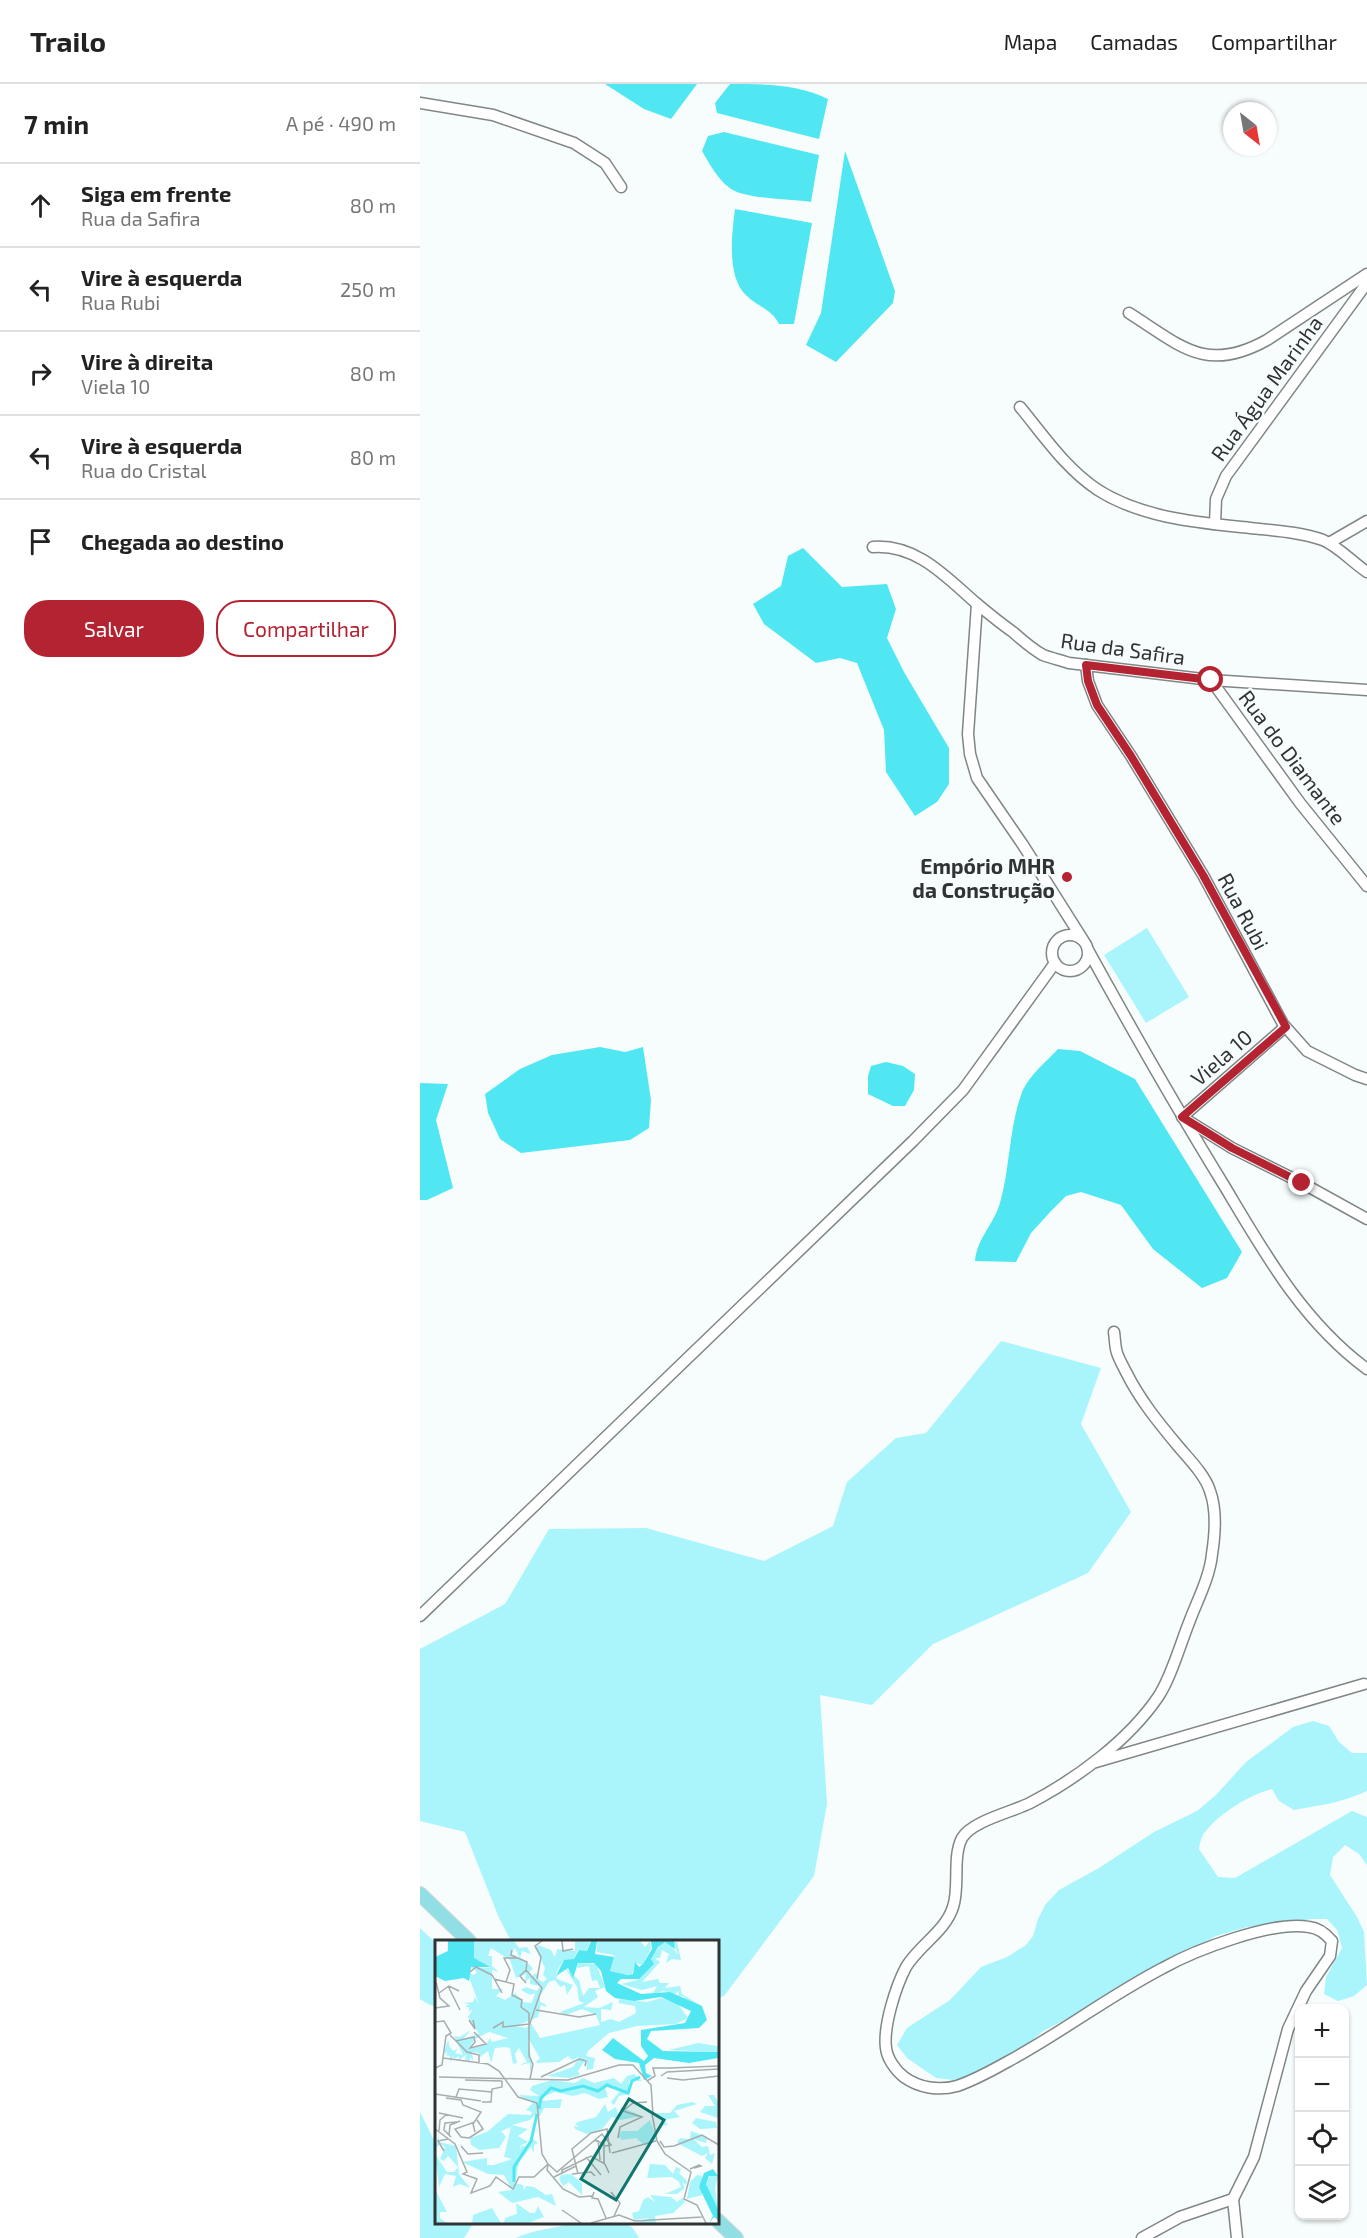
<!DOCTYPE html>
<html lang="pt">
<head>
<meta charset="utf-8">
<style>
	body { margin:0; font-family:"Exo 2",sans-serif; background:#f2f2f2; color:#222 }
	.controls { position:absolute; right:18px; bottom:18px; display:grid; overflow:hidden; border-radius:12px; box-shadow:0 2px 4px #0004 }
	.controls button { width:54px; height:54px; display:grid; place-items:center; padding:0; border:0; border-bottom:2px solid #e0e0e0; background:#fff; color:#222; font:30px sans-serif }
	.compass { position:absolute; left:803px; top:18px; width:54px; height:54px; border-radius:50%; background:#fff; box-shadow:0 2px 4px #0004; rotate:149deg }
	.stop { position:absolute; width:18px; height:18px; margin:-14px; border:4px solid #b42331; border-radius:50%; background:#fff }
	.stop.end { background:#b42331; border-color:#fff; box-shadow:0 2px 6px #0008 }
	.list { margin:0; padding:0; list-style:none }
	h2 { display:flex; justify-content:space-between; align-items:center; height:78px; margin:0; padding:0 24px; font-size:26px }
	h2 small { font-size:20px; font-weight:400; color:#767676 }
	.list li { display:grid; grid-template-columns:39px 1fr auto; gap:18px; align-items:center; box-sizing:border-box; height:84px; padding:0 24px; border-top:2px solid #e0e0e0 }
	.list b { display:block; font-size:22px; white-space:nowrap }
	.list p { margin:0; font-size:20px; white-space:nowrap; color:#767676 }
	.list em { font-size:20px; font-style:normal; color:#767676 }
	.actions { display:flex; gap:12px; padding:18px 24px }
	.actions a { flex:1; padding:14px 0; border:2px solid #b42331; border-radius:24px; text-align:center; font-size:21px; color:#b42331 }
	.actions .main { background:#b42331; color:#fff }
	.icon { flex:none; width:33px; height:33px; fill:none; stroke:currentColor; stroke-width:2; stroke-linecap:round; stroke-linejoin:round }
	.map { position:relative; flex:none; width:947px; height:2154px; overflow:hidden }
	header { display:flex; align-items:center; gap:36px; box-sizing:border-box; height:84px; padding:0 30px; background:#fff; border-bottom:2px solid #e0e0e0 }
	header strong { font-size:28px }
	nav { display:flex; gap:33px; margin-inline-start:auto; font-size:21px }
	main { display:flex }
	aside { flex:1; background:#fff }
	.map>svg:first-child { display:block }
</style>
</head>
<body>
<header>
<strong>Trailo</strong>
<nav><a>Mapa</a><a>Camadas</a><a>Compartilhar</a></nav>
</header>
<main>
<aside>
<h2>7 min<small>A pé · 490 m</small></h2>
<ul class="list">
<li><svg class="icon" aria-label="ahead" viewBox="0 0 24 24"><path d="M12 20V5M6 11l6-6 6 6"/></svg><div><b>Siga em frente</b><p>Rua da Safira</p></div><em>80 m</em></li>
<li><svg class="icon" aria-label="left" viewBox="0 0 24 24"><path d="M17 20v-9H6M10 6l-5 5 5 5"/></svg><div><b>Vire à esquerda</b><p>Rua Rubi</p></div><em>250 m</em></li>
<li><svg class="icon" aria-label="right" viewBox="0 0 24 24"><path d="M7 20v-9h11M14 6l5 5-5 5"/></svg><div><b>Vire à direita</b><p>Viela 10</p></div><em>80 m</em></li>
<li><svg class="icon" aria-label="left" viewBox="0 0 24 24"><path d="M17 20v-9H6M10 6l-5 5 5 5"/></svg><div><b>Vire à esquerda</b><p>Rua do Cristal</p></div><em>80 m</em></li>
<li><svg class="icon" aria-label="arrive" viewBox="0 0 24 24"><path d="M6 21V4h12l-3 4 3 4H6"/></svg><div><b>Chegada ao destino</b></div></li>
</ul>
<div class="actions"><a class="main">Salvar</a><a>Compartilhar</a></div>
</aside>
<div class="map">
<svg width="947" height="2154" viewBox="0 0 947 2154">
	<rect width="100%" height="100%" fill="#f7fdfd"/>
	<g fill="#aaf5fb">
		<path d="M 727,844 L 769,913 L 726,939 L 684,871 Z"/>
		<path d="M 581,1257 L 681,1284 L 661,1340 L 711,1428 L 668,1489 L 513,1560 L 452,1621 L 400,1611 L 407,1720 L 394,1792 L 304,1912 L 297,1914 L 297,1857 L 91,1857 L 79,1834 L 45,1748 L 0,1737 L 0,1565 L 85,1520 L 129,1445 L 226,1444 L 344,1477 L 413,1442 L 427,1398 L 476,1354 L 506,1349 Z"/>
		<path d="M 893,1637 L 909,1642 L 919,1658 L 932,1669 L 947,1669 L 947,1707 C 921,1719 901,1721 874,1726 L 859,1717 L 852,1705 C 829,1711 800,1729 785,1748 C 781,1752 780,1760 779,1765 L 798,1793 L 815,1794 L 932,1727 L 947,1733 L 947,1781 L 939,1770 L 925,1761 L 913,1773 L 910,1791 L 937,1833 L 944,1848 L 947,1901 L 934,1912 L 918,1917 L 904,1910 L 906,1893 L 922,1864 L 917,1846 L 907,1835 L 892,1835 L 852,1842 L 827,1843 L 796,1852 L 744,1880 L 676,1920 L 623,1947 L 595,1971 L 551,1993 L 533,1996 L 516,1994 L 487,1974 L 477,1961 L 487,1944 L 530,1916 L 561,1883 L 587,1873 L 606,1861 L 613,1852 L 618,1835 L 625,1821 L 639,1806 L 679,1784 L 734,1748 L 777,1727 L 796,1711 L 826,1678 L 873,1643 Z"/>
		<path d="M 0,1844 L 16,1859 L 16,1922 L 10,1921 L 0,1915 Z"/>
		<path d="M 0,2028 L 16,2060 L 16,2138 L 54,2138 L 44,2154 L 0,2154 Z"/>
		<path d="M 155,2138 L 208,2141 L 212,2143 L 219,2154 L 96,2154 C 114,2145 136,2145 155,2138 Z"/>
	</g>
	<g fill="#50e7f2">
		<path d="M 185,0 L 277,0 L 251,35 L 224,25 Z"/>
		<path d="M 310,0 C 343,0 377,0 408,15 L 399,55 L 297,29 L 295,19 Z"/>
		<path d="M 304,48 L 399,71 L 391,118 C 371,115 326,115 311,105 C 298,96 289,79 282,67 L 288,52 Z"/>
		<path d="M 425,67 L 475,207 L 473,219 L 416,278 L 386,261 L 401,229 Z"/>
		<path d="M 315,125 L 392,139 L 374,240 L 359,240 C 352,225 338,223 327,212 C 306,194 312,149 315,125 Z"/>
		<path d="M 383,464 L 422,503 L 467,500 L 476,525 L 467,554 L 484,588 L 529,664 L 529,700 L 517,718 L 495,732 L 466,688 L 464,646 L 437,579 L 420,574 L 396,579 L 344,540 L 333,520 L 361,502 L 368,472 Z"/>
		<path d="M 180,963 L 205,968 L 223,963 L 231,1016 L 229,1044 L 210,1056 L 101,1069 L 80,1055 L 68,1029 L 65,1010 L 100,985 L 132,971 Z"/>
		<path d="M 638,965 L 660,967 L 715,995 L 822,1168 L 807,1194 L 782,1204 L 733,1165 L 701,1121 L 661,1108 L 646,1112 L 632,1126 L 611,1149 L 596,1178 L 555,1177 C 557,1154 574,1140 580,1119 C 590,1084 589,1045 601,1011 C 607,993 626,978 638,965 Z"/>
		<path d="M 466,978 L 483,982 L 495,990 L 494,1006 L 485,1022 L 473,1022 L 448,1010 L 448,992 L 451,982 Z"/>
		<path d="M 0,999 L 28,1000 L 16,1036 L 33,1104 L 7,1116 L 0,1116 Z"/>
	</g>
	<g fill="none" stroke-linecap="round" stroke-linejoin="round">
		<g stroke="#808686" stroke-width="13">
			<g id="minor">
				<path d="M 0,19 L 73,31 L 154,59 L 185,79 L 201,103"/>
				<path d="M 709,229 C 761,262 786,290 847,256 L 947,190"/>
				<path d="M 600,323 C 624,352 646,385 678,406 C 725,436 786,439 840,445 C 861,447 883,449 903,456 C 919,463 932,478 947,488"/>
				<path d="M 795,440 L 796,415 L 806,392 L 947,199"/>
				<path d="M 909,459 L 947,437"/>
				<path d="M 453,463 C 497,460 526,493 556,519 C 568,529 580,539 593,548 C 602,556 612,565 623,571 C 631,574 640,576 649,579 L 791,596 L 947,606"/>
				<path d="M 557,520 L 548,650 L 550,670 L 557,694 L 603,761 L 663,856"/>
				<path d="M 666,581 L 668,597 L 677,621 L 711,672 L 783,791 L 863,940 L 887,967 L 935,991 L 947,995"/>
				<path d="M 791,596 L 880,719 L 947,802"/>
				<circle cx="650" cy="869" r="18"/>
				<path d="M 668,866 C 712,946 757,1025 805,1103 C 845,1170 883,1238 947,1285"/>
				<path d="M 865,943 L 762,1033 L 812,1064 L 882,1099 L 947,1135"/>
				<path d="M 694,1248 C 695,1255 695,1263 697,1269 C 699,1275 703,1282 706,1288 C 720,1316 738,1338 758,1362 C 769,1375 785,1391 790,1407 C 797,1426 795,1451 792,1470 C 790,1492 778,1515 770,1536 C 761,1558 751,1594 738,1613 C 708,1657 656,1695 610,1719 C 592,1728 552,1737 542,1754 C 532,1773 540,1803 533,1823 C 525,1848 499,1861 486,1883 C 476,1902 463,1942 466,1964 C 467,1974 475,1986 484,1993 C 499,2004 519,2007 537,2002 C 555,1996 571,1987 587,1978 C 641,1949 689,1912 743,1884 C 775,1866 854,1836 889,1843 C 899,1844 906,1850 912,1857 L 910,1872 L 886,1907 L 868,1945 L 834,2073 L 813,2115 L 760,2133 L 722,2154"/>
				<path d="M 0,1532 L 493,1057 L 543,1006 L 635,879"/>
				<path d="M 676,1678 L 944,1600"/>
				<path d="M 813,2115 L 817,2154"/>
			</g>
		</g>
		<g stroke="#dadada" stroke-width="16">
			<g id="major">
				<path d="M 0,1810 L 49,1857"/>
				<path d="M 297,2136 L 316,2154"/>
			</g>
		</g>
		<use href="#minor" stroke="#fff" stroke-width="10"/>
		<use href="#major" stroke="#91dfe4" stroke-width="14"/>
	</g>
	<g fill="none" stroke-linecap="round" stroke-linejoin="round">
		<path stroke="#b42331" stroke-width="8" d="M 791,596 L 666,581 L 668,597 L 677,621 L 711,672 L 783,791 L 866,943 L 762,1033 L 812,1064 L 882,1099"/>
	</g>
	<circle fill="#b42331" stroke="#f7fdfd" stroke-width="2" cx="647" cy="793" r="6"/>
	<g text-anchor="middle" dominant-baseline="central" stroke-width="5" stroke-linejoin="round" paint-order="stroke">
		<g font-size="21" fill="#303333" stroke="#f7fdfd">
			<text transform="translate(846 304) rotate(-54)">Rua Água Marinha</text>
			<text transform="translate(703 564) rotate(8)">Rua da Safira</text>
			<text transform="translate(873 673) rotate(53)">Rua do Diamante</text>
			<text transform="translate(824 827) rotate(62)">Rua Rubi</text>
			<text transform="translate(801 973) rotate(-41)">Viela 10</text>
		</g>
		<g font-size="21" font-weight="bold" fill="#303333" stroke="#f7fdfd" text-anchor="end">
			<text x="635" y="781">Empório MHR<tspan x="635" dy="24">da Construção</tspan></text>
		</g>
	</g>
	<g transform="translate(15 1856)">
		<rect width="284" height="284" fill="#f7fdfd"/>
		<path d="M 39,1 L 79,1 L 84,8 L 92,7 L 96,14 L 87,11 L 85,19 L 80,8 L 75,13 L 95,25 L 98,29 L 94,32 L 97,36 L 101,33 L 104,38 L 99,37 L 108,42 L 112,39 L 108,35 L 110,28 L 100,8 L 103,5 L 116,10 L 120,17 L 122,9 L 140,11 L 140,1 L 155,1 L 152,11 L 143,10 L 138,21 L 128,21 L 121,33 L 122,39 L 138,45 L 132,55 L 130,45 L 125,47 L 120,40 L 114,42 L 105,56 L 105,62 L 110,64 L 112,67 L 106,65 L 103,77 L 81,86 L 91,88 L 96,83 L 105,98 L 165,85 L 161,75 L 147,69 L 131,75 L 125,72 L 149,63 L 144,61 L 142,47 L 130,28 L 144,40 L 148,56 L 154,48 L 165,48 L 162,40 L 157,41 L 154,26 L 142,28 L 144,23 L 161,24 L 170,47 L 160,51 L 163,57 L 149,67 L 164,68 L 178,62 L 176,70 L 166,69 L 166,82 L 176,79 L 184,82 L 201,73 L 200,66 L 183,63 L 185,59 L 212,62 L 226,58 L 243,64 L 253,78 L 241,84 L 202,86 L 174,93 L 153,111 L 151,116 L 160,118 L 158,129 L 152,130 L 151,119 L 143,131 L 145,135 L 134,138 L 112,136 L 138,127 L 144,117 L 137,120 L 133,116 L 124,122 L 100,123 L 105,118 L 93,98 L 97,124 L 95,133 L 95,123 L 84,125 L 92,122 L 84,108 L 80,114 L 82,123 L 78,124 L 75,108 L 70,107 L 60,108 L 56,123 L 53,111 L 45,117 L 44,113 L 37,112 L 38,121 L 35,117 L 35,121 L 30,120 L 31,115 L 24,120 L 24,116 L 19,119 L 18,116 L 15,123 L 15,116 L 9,115 L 13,114 L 9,112 L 13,100 L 15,108 L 19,111 L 23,108 L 20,113 L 28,115 L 19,96 L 25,97 L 36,90 L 28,99 L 44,94 L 33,77 L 38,69 L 34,72 L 34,67 L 30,67 L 34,64 L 27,63 L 38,62 L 40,57 L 44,64 L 32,32 L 39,35 L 42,32 L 36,27 L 55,28 L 39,19 ZM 56,8 L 75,20 L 81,38 L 91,34 L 90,42 L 95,38 L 95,44 L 105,46 L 102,51 L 91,47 L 86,50 L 95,55 L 100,53 L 97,63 L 88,62 L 80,53 L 70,60 L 61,56 L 68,49 L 57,49 L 57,30 L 64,32 L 57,26 L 57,16 L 53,16 ZM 54,92 L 73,98 L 57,102 L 55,98 L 51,105 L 33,109 L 40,99 ZM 162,1 L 205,1 L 210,7 L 215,1 L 216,8 L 208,25 L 200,23 L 197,34 L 190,35 L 175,31 L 179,15 L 162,12 ZM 238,1 L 242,2 L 246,20 L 237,19 L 231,23 L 234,14 L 227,10 L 225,18 L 220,18 L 225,22 L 207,42 L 223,39 L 225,43 L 234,43 L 230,48 L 245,46 L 247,54 L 266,66 L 261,68 L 248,60 L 250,57 L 244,56 L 243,51 L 240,54 L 228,51 L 217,55 L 222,46 L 207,50 L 186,44 L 202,40 L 218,25 L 216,17 L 228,2 L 235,4 L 243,15 ZM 263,103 L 283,106 L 283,112 L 234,110 ZM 199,134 L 207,141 L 194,141 L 194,154 L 184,156 L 179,165 L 176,162 L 185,151 L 178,145 L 170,147 L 173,157 L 164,159 L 150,153 L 138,156 L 120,152 L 110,156 L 107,161 L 127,159 L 125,168 L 109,168 L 105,176 L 102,173 L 95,180 L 77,185 L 93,189 L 83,196 L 93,202 L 85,206 L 85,210 L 86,206 L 94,206 L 97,198 L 103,203 L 99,205 L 99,213 L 96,207 L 84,222 L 80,243 L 88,245 L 89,250 L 91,246 L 99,247 L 111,255 L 117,254 L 121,266 L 103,257 L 77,263 L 63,252 L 77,250 L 69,235 L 53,234 L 27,222 L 52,218 L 52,225 L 59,225 L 77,219 L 69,217 L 76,187 L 66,191 L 71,197 L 64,208 L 44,210 L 36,205 L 35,198 L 52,192 L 73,174 L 96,175 L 97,172 L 91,170 L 98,163 L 83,155 L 104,156 L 95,150 L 97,146 L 117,140 L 140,143 L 148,138 L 159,143 L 179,138 L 186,144 L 192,136 ZM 273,155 L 279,155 L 283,162 L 283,178 L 265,172 L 270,166 L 280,166 ZM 257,162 L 262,164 L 239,171 L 245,177 L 229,180 L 233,185 L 226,186 L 227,179 L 221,173 L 235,173 L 242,165 ZM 170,164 L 173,172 L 181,167 L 184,176 L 186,167 L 207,176 L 185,180 L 177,177 L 167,189 L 152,194 L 140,189 L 139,186 L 145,187 L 140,184 L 143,182 L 161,177 ZM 261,178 L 281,182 L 282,188 L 265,189 L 257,183 ZM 215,180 L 222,200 L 208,204 L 201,198 L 187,200 L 184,197 L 186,191 L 202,191 ZM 256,191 L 272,197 L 271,203 L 258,199 L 267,207 L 273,206 L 275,215 L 280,213 L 277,224 L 270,218 L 273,213 L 267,216 L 242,203 L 245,198 L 255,199 ZM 4,194 L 4,202 L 21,206 L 24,234 L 35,248 L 25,244 L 18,247 L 21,236 L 10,234 L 4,247 L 0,214 L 12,232 L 19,232 L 23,227 L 13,216 L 9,221 L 5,219 L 10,207 L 6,204 L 0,208 ZM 215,224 L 230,225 L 238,234 L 241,227 L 246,229 L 244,233 L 252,241 L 251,245 L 247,242 L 250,248 L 242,254 L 230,254 L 246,247 L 244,242 L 237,237 L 212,238 ZM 136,234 L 147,243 L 147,255 L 134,242 L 128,246 L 124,239 L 126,235 ZM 262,235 L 267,236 L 267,255 L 252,259 L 255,242 ZM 276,235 L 283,236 L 280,248 L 283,269 L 273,251 L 271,242 ZM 0,249 L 12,272 L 5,272 L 5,278 L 12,283 L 1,283 ZM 215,255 L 236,257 L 242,262 L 247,258 L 250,262 L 238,273 L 220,276 L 221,283 L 202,283 L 214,278 L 199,280 L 197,273 L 204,271 L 208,260 L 213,257 L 220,262 ZM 81,263 L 95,273 L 100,273 L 103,266 L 109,277 L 93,283 L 69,283 L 70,278 L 82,274 ZM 57,268 L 66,283 L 37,283 L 38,275 Z" fill="#aaf5fb" fill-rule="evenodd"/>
		<path d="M 13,1 L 39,1 L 39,18 L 55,27 L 36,27 L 34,41 L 29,38 L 10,41 L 0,36 L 0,17 L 13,11 ZM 156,1 L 162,1 L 160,14 L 179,17 L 175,31 L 192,35 L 198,34 L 200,22 L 204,27 L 208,24 L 217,9 L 216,1 L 239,1 L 240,9 L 230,2 L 223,7 L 216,19 L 219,24 L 204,39 L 186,39 L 182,43 L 206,54 L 235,52 L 267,66 L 272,80 L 264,88 L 216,91 L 212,99 L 228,111 L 283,112 L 283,118 L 254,123 L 219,118 L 210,125 L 211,133 L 217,136 L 209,140 L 204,123 L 180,119 L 167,110 L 178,98 L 209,121 L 213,116 L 206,106 L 206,90 L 250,83 L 256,71 L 226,57 L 199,61 L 180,58 L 171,51 L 166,31 L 159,23 L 143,23 L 138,38 L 133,28 L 121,36 L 129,20 L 139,19 L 144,10 L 152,11 ZM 278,229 L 283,236 L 274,236 L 271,244 L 283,269 L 283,280 L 279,277 L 274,283 L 278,276 L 264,247 L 269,233 Z" fill="#50e7f2"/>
		<path fill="none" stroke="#50e7f2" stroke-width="3" d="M 104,169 L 106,158 L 116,148 L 126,151 L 148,146 L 163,151 L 172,145 L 193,153 L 197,141 L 205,137M 79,242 L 79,227 L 96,201 L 102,174"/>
		<path fill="none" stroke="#a7acac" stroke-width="1.5" d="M 127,1 L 128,11 L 138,9M 77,10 L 76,15 L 92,22 L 91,30M 35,32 L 41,27 L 57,35 L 67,53M 102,39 L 106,17 L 100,6 L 107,1M 71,42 L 75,30 L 69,18 L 82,18M 91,43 L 85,36 L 91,30 L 107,48 L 94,86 L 94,116 L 98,124 L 95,139M 13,46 L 25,70M 4,53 L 14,46 L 24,51M 0,68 L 14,66 L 5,58 L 1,42M 101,70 L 144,77 L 161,74M 34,80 L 40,89 L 38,80M 0,82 L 9,81 L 16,93 L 11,96 L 7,125 L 0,128M 58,88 L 68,82 L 68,87 L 94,84 L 94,73 L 86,67 L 87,60 L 77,55 L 79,44 L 59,39M 15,95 L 21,101 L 39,97 L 40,102 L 35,108 L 51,104 L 39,92M 21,101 L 32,112 L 44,115 L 44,123M 235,128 L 284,126M 226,136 L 232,132 L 284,129M 4,137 L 89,139M 106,137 L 144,119 L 151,121 L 150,126M 232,138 L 248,140 L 284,136M 87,139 L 133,140 L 184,125 L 198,125 L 216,145 L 218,175M 30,140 L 67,141M 212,141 L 220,136 L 218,128 L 235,128M 0,154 L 46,161M 21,157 L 24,149 L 57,152M 11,158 L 26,160 L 28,165 L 46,172 L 38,184 L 40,192M 47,162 L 56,162 L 57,149 L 67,147 L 67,141M 4,173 L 28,178M 217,174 L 222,201 L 230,214 L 256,232 L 249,259 L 262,265 L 271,283M 0,189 L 20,204 L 32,232 L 28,234 L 42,239 L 36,253 L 55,246 L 61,237 L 78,249 L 84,237 L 99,237 L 113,224 L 107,214 L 102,163 L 83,157 L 64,131 L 53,124 L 8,118M 4,191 L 5,180 L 12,174M 14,195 L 15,185 L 25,181M 16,197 L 9,190 L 10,183 L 22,182M 34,198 L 26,197 L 20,189 L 40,182M 34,198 L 48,189 L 42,180M 183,198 L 185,187 L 207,177 L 188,171 L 198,163 L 212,162M 159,200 L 169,204 L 169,224M 163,200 L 165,220M 225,201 L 229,207 L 239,206 L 267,195 L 284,205M 26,206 L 33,214 L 48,213M 9,211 L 3,201 L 13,199M 177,213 L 221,201M 151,217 L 166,235M 113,224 L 122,232 L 167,194 L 176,205 L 170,206M 113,225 L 112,230 L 128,249 L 144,257 L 157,256M 255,229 L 264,225 L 266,226 L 259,228M 127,234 L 127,230 L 156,216 L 170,224 L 174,233M 137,234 L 156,232 L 160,236M 143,234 L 137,209 L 156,193 L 172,189 L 175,213M 119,237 L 141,226M 159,252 L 157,258 L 163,259 L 171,278M 176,252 L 185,263 L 179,276M 127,270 L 146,283M 156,283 L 184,275 L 200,281 L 267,277"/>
		<path fill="#0f766e" fill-opacity="0.15" stroke="#0f766e" stroke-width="3" d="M 194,159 L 229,180 L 181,260 L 146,239 Z"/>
		<rect width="284" height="284" fill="none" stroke="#303333" stroke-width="3"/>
	</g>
</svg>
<div class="controls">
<button>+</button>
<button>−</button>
<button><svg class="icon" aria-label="locate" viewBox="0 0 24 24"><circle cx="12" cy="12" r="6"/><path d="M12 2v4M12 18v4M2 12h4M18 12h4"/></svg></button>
<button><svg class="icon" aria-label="layers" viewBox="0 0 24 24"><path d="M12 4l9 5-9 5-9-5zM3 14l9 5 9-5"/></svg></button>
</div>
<svg class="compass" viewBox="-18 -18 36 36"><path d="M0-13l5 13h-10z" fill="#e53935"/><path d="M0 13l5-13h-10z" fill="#767676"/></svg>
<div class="stop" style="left:791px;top:596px"></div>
<div class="stop end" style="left:882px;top:1099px"></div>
</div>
</main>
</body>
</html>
